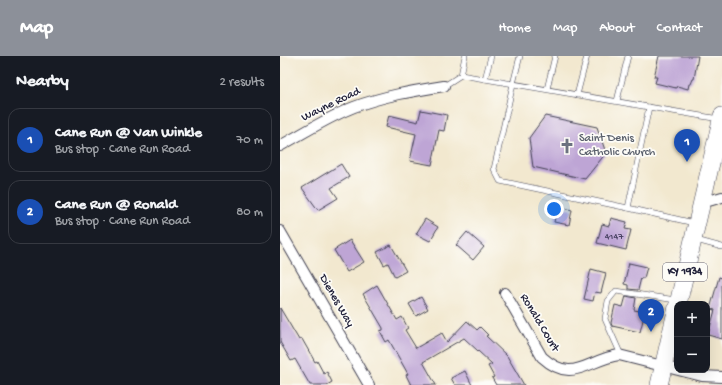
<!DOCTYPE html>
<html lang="en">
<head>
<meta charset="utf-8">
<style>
	body { margin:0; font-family:"Gochi Hand",sans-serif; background:#242831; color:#f1f3f6 }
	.controls { position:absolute; right:12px; bottom:12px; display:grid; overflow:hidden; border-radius:8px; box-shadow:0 4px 16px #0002 }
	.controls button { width:36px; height:36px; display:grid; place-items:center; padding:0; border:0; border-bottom:1px solid #363941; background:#171b24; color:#f1f3f6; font:20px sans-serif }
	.you { position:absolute; left:274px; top:153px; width:14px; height:14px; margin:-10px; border:3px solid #fff; border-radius:50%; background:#1a73e8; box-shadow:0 0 0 6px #1a73e833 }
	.badge { display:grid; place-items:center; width:26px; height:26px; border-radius:50%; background:#8c9099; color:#fff; font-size:13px; font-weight:700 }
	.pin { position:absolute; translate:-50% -33px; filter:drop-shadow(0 1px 2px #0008) }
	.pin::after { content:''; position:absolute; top:21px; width:14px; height:12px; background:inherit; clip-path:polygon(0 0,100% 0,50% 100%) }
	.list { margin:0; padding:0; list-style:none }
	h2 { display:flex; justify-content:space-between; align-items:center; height:52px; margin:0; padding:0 16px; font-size:17px }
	h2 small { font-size:13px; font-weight:400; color:#9ea1a6 }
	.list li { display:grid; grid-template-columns:26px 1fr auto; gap:12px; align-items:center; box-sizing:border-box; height:64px; margin:0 8px 8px; padding:0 8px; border:1px solid #363941; border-radius:12px }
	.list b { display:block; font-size:15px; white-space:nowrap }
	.list p { margin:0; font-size:13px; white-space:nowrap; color:#9ea1a6 }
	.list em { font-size:13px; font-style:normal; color:#9ea1a6 }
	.map { position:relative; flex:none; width:442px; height:329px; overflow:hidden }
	header { display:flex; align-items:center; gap:24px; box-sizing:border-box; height:56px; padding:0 20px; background:#8c9099; color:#fff }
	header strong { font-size:19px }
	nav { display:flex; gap:22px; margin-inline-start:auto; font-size:14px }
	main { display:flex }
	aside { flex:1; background:#171b24 }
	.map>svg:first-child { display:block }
</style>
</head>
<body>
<header>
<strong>Map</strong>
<nav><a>Home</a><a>Map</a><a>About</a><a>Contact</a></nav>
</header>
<main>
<aside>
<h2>Nearby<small>2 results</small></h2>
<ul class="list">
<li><span class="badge" style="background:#1a4fb4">1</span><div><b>Cane Run @ Van Winkle</b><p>Bus stop · Cane Run Road</p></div><em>70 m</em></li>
<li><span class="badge" style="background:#1a4fb4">2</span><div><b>Cane Run @ Ronald</b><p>Bus stop · Cane Run Road</p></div><em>80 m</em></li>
</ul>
</aside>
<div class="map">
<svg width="442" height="329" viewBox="0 0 442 329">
	<rect width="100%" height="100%" fill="#fdfcf7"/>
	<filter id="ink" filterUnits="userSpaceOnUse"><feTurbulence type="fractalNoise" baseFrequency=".025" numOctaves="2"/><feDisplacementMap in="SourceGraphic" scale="8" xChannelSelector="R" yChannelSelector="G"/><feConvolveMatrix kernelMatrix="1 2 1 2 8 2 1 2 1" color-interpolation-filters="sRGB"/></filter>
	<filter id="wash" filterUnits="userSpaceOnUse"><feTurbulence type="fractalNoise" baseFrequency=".012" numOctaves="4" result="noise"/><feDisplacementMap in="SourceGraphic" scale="16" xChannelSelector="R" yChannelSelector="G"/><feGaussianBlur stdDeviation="0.9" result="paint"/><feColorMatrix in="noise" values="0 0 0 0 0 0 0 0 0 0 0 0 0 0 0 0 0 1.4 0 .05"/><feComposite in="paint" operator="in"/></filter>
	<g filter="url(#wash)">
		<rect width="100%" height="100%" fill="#f2e8cf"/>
		<g id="blocks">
			<g fill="#bea5d5">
				<path d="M 379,0 L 418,0 L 414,23 L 413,23 L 411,28 L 409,28 L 408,33 L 397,30 L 396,32 L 375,27 L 377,21 L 374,21 Z"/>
				<path d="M 141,54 L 167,59 L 164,75 L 159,74 L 152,109 L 130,105 L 136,78 L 106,71 L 109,59 L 138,66 Z"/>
				<path d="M 265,60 L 317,71 L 326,97 L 305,123 L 253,111 L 249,82 Z"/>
				<path d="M 61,108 L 69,121 L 51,132 L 58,142 L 38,154 L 22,132 Z"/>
				<path d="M 278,150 L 292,154 L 289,169 L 274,166 Z"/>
				<path d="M 331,162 L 347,166 L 345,173 L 351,174 L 346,194 L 317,187 L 322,168 L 329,170 Z"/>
				<path d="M 145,163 L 158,171 L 150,185 L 136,178 Z"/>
				<path d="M 187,176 L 204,191 L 193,204 L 176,189 Z"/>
				<path d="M 70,184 L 84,206 L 67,216 L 54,194 Z"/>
				<path d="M 111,189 L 126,215 L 115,221 L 108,207 L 104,209 L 97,196 Z"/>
				<path d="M 349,207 L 367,211 L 364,222 L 361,222 L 358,234 L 348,233 L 348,229 L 344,228 Z"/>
				<path d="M 311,213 L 326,217 L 321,237 L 315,236 L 313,245 L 304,243 Z"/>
				<path d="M 439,221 L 442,222 L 442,283 L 428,279 L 435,254 L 430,253 Z"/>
				<path d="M 97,229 L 117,264 L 122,261 L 128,272 L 125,274 L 136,292 L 162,277 L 167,286 L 187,265 L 197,274 L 200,271 L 208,279 L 206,280 L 227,300 L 244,329 L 216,329 L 212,322 L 214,321 L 208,310 L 212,308 L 184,282 L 143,306 L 156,329 L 131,329 L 126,319 L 128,318 L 109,284 L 106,286 L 100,275 L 103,274 L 103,272 L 83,238 Z"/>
				<path d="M 346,240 L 356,242 L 354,254 L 365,256 L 360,276 L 332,270 L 331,267 L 335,249 L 343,251 Z"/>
				<path d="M 141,241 L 148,253 L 136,260 L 129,248 Z"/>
				<path d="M 0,252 L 19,284 L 22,283 L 35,306 L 37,305 L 44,318 L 47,316 L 52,326 L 47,329 L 30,329 L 15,303 L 11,305 L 0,286 Z"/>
				<path d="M 185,315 L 192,329 L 175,329 L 171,322 Z"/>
			</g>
		</g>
	</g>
	<g filter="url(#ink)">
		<use href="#blocks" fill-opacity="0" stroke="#414051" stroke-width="1"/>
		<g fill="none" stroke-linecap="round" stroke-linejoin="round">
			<g stroke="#414051" stroke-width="6">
				<g id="service">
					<path d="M 240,0 L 233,28 L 214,113 L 220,125 L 348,152"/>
					<path d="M 181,19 L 439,63"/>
					<path d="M 205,23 L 211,0"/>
					<path d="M 164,30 L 181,19 L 185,0"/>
					<path d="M 267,33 L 275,0"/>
					<path d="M 297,39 L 307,0"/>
					<path d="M 337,45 L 348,0"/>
					<path d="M 369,51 L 348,152 L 414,167"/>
					<path d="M 416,184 L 442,191"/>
					<path d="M 341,299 L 325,263 L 328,245 L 336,235 L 396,244"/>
				</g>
			</g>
			<g stroke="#414051" stroke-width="12">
				<g id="minor">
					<path d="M 0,90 C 24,77 48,61 74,51 C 103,40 133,35 164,30"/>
					<path d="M 422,147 L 442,141"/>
					<path d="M 0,175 L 89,329"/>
					<path d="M 225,237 L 262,301 C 293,329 306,304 339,299 L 422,320 L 442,321"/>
				</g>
			</g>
			<g stroke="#414051" stroke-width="18">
				<g id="trunk">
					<path d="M 398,248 L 442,60"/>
					<path d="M 379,329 L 397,251"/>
				</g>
			</g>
			<use href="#service" stroke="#fff" stroke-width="5"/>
			<use href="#minor" stroke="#fff" stroke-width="10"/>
			<use href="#trunk" stroke="#fff" stroke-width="17"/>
		</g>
	</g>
	<defs>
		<g id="church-bare" transform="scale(1.2)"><path d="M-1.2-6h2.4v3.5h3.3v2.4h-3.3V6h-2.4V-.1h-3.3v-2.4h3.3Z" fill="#6b7280" stroke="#fdfcf7" stroke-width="2.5" paint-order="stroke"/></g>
	</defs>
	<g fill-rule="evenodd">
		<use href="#church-bare" x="287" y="90"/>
	</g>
	<g text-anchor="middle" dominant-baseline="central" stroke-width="3.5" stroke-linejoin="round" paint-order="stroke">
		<g font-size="10" fill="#494362">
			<text x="334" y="181">4147</text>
		</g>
		<rect fill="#fdfcf7" stroke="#646373" stroke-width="1" x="383" y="207" width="44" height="18" rx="3"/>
		<g font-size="11" font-weight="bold" fill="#22223b">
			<text x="405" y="216">KY 1934</text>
		</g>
		<g font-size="12" fill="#22223b" stroke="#fdfcf7">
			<text transform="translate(51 49) rotate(-26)">Wayne Road</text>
			<text transform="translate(56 245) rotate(60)">Dienes Way</text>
			<text transform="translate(259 267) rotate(59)">Ronald Court</text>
		</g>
		<g font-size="12" fill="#5b616d" stroke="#fdfcf7" text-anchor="start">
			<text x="299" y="83">Saint Denis<tspan x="299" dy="14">Catholic Church</tspan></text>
		</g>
	</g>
</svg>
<div class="controls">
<button>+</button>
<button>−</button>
</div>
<div class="you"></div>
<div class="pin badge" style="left:407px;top:106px;background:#1a4fb4">1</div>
<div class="pin badge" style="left:371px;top:276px;background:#1a4fb4">2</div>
</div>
</main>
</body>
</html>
